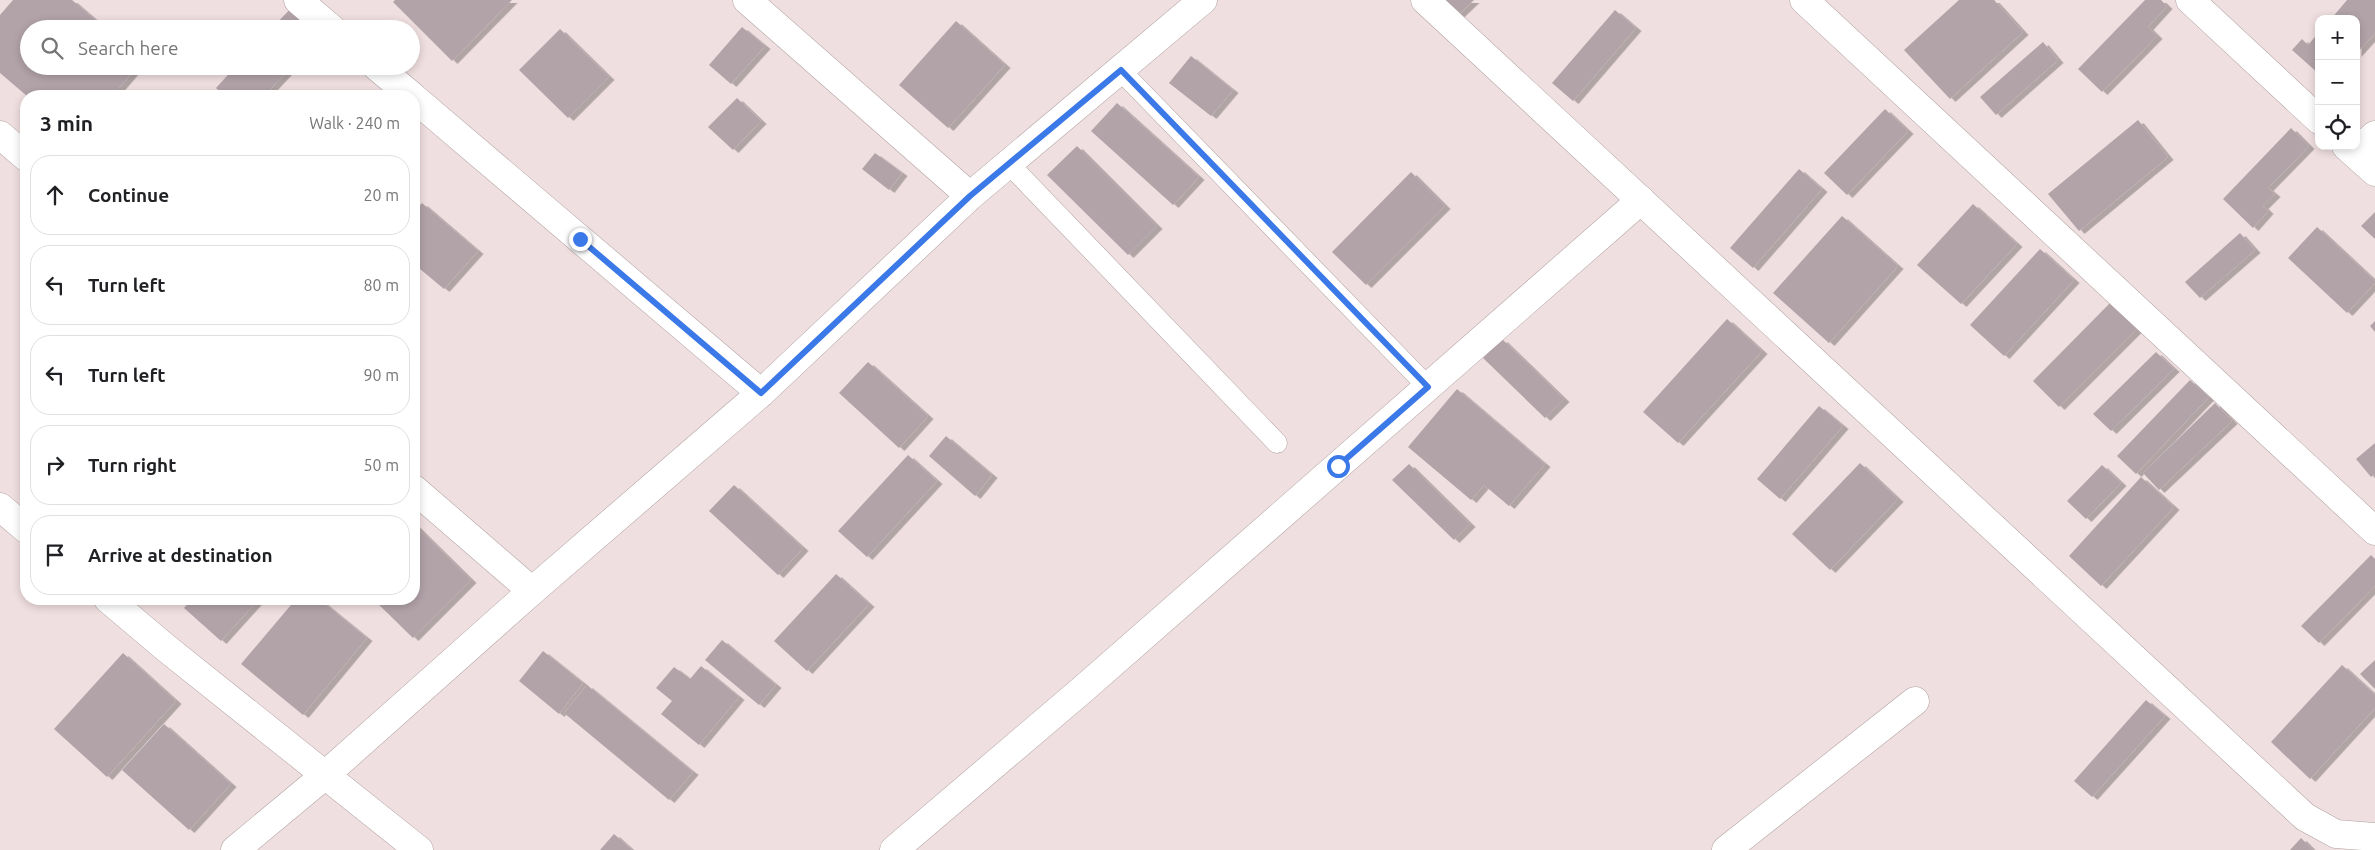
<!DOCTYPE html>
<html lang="en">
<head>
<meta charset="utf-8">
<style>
	body { margin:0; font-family:Ubuntu,sans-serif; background:#f6f6f6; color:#202124 }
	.controls { position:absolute; right:15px; top:15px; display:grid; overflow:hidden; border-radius:10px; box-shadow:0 2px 8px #0003 }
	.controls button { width:45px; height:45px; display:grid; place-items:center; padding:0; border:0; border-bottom:1px solid #e0e0e0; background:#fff; color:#202124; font:25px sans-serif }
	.stop { position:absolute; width:15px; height:15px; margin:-11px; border:4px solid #3c79e8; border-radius:50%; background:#fff }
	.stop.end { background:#3c79e8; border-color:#fff; box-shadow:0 1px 5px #0008 }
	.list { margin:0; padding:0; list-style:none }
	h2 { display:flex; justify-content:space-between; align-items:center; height:65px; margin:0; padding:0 20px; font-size:21px }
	h2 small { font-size:16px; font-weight:400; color:#757577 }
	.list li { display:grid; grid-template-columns:32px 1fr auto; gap:15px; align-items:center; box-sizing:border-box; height:80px; margin:0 10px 10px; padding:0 10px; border:1px solid #e0e0e0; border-radius:20px }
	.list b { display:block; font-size:19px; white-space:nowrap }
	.list em { font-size:16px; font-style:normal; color:#757577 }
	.icon { flex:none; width:28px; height:28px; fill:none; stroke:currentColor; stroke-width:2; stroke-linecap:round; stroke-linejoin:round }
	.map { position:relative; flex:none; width:2375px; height:850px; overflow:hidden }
	.search { position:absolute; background:#fff; box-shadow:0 2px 8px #0003; left:20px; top:20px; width:400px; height:55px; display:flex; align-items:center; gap:12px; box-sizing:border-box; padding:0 18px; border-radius:28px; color:#757577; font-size:19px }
	.panel { position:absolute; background:#fff; box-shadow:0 2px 8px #0003; left:20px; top:90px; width:400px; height:515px; border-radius:20px }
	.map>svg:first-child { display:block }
</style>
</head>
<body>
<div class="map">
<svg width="2375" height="850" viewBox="0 0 2375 850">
	<defs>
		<filter id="shadow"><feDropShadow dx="5.5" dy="3" stdDeviation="0" flood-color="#0004"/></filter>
	</defs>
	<rect width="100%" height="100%" fill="#f0dfe0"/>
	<g fill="#b2a3a9" filter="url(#shadow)">
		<path d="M 13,0 L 72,0 L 106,29 L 29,29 L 29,66 L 138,66 L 112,96 L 27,96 L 0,73 L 0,15 Z"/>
		<path d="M 395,0 L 512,0 L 452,61 L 393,2 Z"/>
		<path d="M 1434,0 L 1474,0 L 1453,20 Z"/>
		<path d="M 1959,0 L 1994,0 L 2023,32 L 1950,99 L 1904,50 Z"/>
		<path d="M 2145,0 L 2161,0 L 2167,6 L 2148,27 L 2157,36 L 2102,92 L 2078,69 Z"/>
		<path d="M 2347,0 L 2375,0 L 2375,33 L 2356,54 L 2356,19 L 2331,19 Z"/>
		<path d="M 295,4 L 322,29 L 271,29 Z"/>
		<path d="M 1615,10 L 1636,28 L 1573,101 L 1552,83 Z"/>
		<path d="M 956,21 L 1005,65 L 948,128 L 899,85 Z"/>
		<path d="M 742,27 L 765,46 L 731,84 L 709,65 Z"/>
		<path d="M 560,29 L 609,77 L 568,118 L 519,70 Z"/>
		<path d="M 2319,32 L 2319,74 L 2292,50 L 2302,39 L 2308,45 Z"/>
		<path d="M 2043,42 L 2058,60 L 1996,115 L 1980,97 Z"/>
		<path d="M 1191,56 L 1233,90 L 1211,116 L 1169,83 Z"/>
		<path d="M 236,66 L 292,66 L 264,96 L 225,96 L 216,88 Z"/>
		<path d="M 737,98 L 761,121 L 733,150 L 708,127 Z"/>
		<path d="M 1117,103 L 1199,177 L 1173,205 L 1091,131 Z"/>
		<path d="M 1885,109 L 1908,131 L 1847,195 L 1824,173 Z"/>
		<path d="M 2138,120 L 2168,157 L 2079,231 L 2048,194 Z"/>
		<path d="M 2291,128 L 2309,146 L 2268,188 L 2275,194 L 2263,206 L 2268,211 L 2253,228 L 2223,199 Z"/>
		<path d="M 1077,146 L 1157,226 L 1128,255 L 1047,175 Z"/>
		<path d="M 875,153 L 902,173 L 889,190 L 862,169 Z"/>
		<path d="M 1799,169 L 1822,189 L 1753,268 L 1730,248 Z"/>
		<path d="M 1411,172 L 1445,206 L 1366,285 L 1332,252 Z"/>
		<path d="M 422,203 L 478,251 L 444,289 L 414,264 L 414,212 Z"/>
		<path d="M 1973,204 L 2017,244 L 1961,304 L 1917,265 Z"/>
		<path d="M 2375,212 L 2375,239 L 2361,226 Z"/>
		<path d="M 1842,216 L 1898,266 L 1829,343 L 1773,293 Z"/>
		<path d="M 2317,227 L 2375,281 L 2375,283 L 2347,313 L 2288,258 Z"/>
		<path d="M 2240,233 L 2255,250 L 2200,298 L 2185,282 Z"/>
		<path d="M 2040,249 L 2074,280 L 2004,356 L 1970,325 Z"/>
		<path d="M 2111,302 L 2138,328 L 2059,407 L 2033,381 Z"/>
		<path d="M 1727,319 L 1762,351 L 1678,443 L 1643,412 Z"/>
		<path d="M 2375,321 L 2375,332 L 2370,326 Z"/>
		<path d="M 1502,339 L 1564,399 L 1545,418 L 1483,358 Z"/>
		<path d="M 2156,352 L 2174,369 L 2111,431 L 2093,414 Z"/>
		<path d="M 868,362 L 928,416 L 899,448 L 839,393 Z"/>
		<path d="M 2190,380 L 2209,397 L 2136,474 L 2117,456 Z"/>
		<path d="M 1457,389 L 1545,464 L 1509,506 L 1484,485 L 1471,500 L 1408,447 Z"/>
		<path d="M 2215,403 L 2232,421 L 2159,490 L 2143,473 Z"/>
		<path d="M 1819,406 L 1843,426 L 1780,499 L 1757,479 Z"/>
		<path d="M 946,436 L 992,475 L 975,496 L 929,456 Z"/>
		<path d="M 2375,443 L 2375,474 L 2371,477 L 2356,459 Z"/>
		<path d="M 908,455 L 937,481 L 867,557 L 838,531 Z"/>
		<path d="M 1860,463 L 1898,499 L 1830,570 L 1792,534 Z"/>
		<path d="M 1409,464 L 1470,524 L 1454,540 L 1392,480 Z"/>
		<path d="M 2102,465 L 2121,483 L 2086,519 L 2067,501 Z"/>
		<path d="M 2141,477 L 2174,507 L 2101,586 L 2069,556 Z"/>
		<path d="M 734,485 L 803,548 L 778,575 L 709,511 Z"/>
		<path d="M 414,524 L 471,580 L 413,638 L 373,599 L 414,599 Z"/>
		<path d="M 2371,555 L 2375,559 L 2375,586 L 2319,643 L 2301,626 Z"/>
		<path d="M 836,574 L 869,604 L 807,671 L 774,641 Z"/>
		<path d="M 192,599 L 259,599 L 221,641 L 184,608 Z"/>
		<path d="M 296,599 L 319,599 L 367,638 L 303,715 L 241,664 Z"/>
		<path d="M 722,640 L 776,685 L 759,705 L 705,660 Z"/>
		<path d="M 543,651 L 583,683 L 559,714 L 519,681 Z"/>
		<path d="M 123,653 L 176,701 L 107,777 L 54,729 Z"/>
		<path d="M 2375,660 L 2375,689 L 2360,674 Z"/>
		<path d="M 2342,665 L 2375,695 L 2375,708 L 2310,779 L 2271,742 Z"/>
		<path d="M 701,666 L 739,697 L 699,745 L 661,714 L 672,701 L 656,688 L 674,667 L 690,679 Z"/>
		<path d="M 587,685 L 693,772 L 669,800 L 564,713 Z"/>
		<path d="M 2146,700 L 2165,716 L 2092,797 L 2074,781 Z"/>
		<path d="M 164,724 L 231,784 L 189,830 L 122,770 Z"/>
		<path d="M 614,834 L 632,850 L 600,850 Z"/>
		<path d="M 2301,838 L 2313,850 L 2290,850 Z"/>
	</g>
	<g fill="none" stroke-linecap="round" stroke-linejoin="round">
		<g stroke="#b1a1a1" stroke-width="21">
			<g id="lane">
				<path d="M 1121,71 L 1428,387"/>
				<path d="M 1009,164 L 1277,443"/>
			</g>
		</g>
		<g stroke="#b1a1a1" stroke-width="29">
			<g id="street">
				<path d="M 298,0 L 332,29"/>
				<path d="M 747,0 L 970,196"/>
				<path d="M 1425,0 L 2305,817 L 2336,834 L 2375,837"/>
				<path d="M 1804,0 L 2375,531"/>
				<path d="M 2190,0 L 2319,120"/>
				<path d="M 376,66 L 412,96"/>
				<path d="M 414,98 L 761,393"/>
				<path d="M 0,135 L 26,157"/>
				<path d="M 2346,146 L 2375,172"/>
				<path d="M 2354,153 L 2375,135"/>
				<path d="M 414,489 L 532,591"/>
				<path d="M 0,507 L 26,529"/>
				<path d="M 108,599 L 166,648 L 419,850"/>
				<path d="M 235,850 L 324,776 L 532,591 L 761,393 L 970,196 L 1203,0"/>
				<path d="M 894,850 L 1082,690 L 1641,200"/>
				<path d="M 1726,850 L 1915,701"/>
			</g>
		</g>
		<use href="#lane" stroke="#fff" stroke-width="20"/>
		<use href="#street" stroke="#fff" stroke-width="28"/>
	</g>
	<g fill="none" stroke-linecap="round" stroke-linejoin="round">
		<path stroke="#3c79e8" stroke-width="6" d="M 580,239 L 761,393 L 970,196 L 1121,70 L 1428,387 L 1338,466"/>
	</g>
</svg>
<div class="controls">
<button>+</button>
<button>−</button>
<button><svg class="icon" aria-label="locate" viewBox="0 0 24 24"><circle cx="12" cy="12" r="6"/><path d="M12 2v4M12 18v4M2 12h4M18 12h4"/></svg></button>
</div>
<div class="stop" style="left:1338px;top:466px"></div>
<div class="stop end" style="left:580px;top:239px"></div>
<div class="search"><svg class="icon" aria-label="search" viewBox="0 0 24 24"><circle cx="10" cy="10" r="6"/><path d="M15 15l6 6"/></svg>Search here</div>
<section class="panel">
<h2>3 min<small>Walk · 240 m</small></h2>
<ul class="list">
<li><svg class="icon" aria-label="ahead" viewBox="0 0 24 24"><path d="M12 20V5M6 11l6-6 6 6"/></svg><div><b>Continue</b></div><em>20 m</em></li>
<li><svg class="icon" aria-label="left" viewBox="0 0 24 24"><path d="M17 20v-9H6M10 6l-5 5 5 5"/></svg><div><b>Turn left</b></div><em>80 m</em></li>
<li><svg class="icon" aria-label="left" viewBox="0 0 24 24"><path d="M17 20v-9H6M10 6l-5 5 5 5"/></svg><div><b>Turn left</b></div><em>90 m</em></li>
<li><svg class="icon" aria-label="right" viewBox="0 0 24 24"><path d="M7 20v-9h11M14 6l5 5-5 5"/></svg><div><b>Turn right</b></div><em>50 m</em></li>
<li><svg class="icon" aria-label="arrive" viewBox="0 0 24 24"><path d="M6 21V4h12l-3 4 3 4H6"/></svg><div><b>Arrive at destination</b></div></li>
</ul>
</section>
</div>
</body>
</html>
